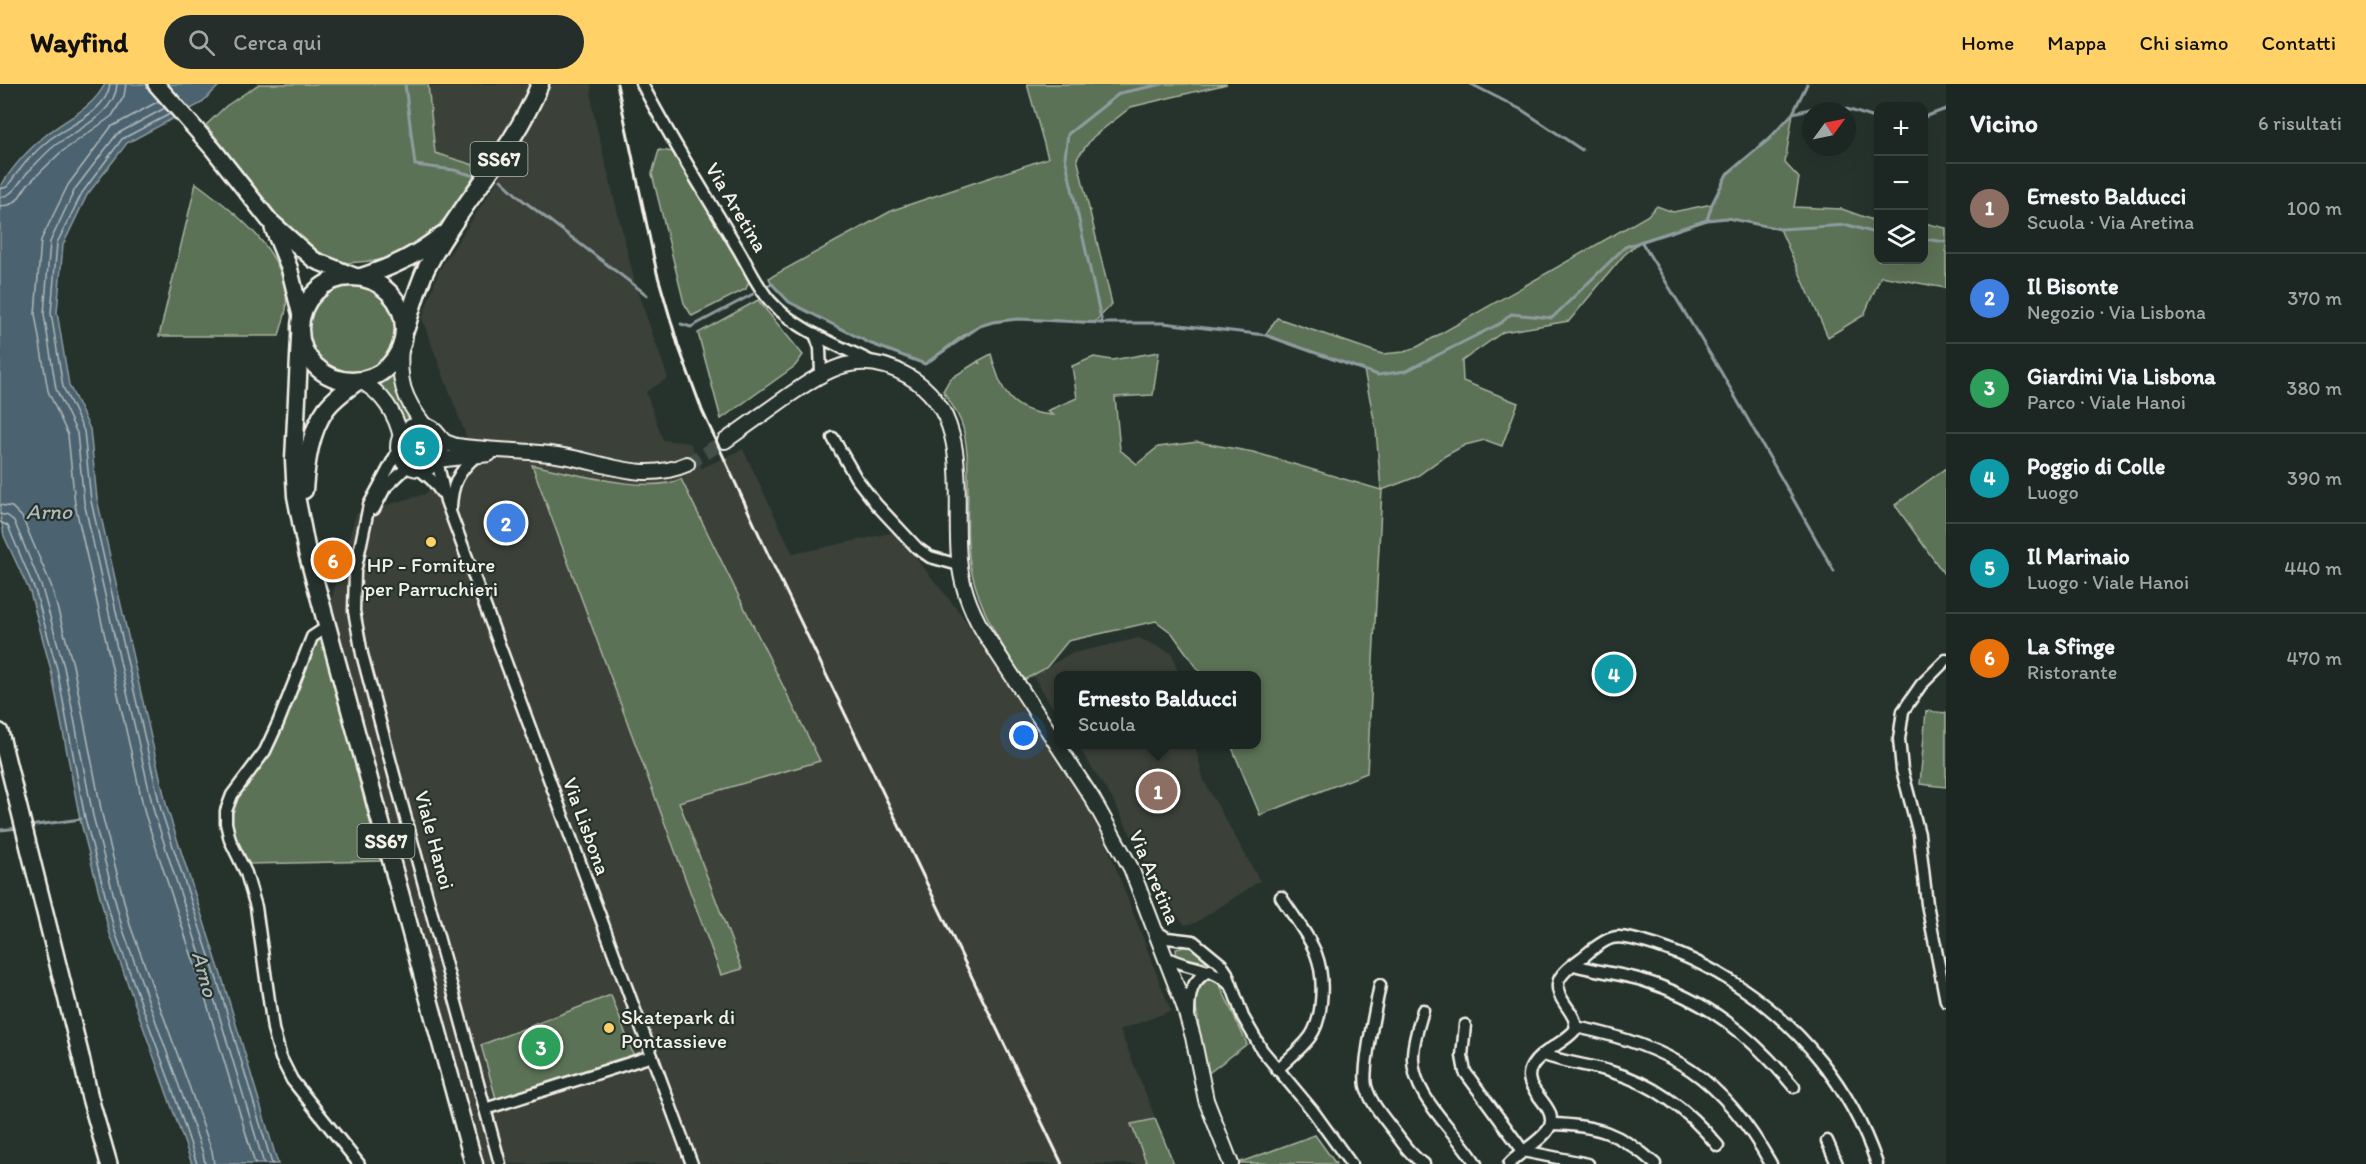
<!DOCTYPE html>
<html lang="it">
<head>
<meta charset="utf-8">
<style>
	body { margin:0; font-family:Itim,sans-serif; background:#252e2a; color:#f1f3f6 }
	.controls { position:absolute; right:18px; top:18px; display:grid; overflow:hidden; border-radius:12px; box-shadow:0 6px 24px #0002 }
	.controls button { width:54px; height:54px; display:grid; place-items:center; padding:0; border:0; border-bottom:2px solid #3a4340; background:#1c2622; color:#f1f3f6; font:30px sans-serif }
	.compass { position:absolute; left:1802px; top:18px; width:54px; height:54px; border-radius:50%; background:#1c2622; box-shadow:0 6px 24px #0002; rotate:57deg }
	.you { position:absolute; left:1024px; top:652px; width:21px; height:21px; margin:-15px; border:4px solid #fff; border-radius:50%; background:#1a73e8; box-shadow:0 0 0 9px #1a73e833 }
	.badge { display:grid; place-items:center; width:39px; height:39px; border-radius:50%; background:#ffd166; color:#fff; font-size:20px; font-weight:700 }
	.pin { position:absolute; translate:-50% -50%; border:3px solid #fff; box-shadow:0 2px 6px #0006 }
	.popup { position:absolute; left:1054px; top:587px; width:207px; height:78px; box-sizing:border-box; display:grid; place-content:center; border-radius:12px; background:#1c2622; filter:drop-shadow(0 2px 4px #0005); font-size:20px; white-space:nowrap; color:#a0a5a5 }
	.popup b { font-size:22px; color:#f1f3f6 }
	.popup::after { content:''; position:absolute; left:50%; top:100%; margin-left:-12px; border:12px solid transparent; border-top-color:#1c2622 }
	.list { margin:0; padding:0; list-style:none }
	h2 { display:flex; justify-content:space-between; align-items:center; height:78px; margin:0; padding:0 24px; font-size:26px }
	h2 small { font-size:20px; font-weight:400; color:#a0a5a5 }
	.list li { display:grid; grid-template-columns:39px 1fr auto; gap:18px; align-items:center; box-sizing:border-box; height:90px; padding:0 24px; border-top:2px solid #3a4340 }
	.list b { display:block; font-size:22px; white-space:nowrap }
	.list p { margin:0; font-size:20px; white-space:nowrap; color:#a0a5a5 }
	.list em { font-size:20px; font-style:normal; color:#a0a5a5 }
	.icon { flex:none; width:33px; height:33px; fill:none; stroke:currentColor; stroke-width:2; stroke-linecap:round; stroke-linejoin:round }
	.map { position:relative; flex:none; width:1946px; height:1080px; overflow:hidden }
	header { display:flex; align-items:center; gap:36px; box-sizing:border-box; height:84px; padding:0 30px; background:#ffd166; color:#111 }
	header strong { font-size:28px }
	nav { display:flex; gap:33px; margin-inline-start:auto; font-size:21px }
	.search { width:420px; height:54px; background:#252e2a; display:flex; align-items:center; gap:15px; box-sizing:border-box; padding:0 21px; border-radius:33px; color:#a0a5a5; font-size:22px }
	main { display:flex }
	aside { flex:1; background:#1c2622 }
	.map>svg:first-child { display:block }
</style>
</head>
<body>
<header>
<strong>Wayfind</strong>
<div class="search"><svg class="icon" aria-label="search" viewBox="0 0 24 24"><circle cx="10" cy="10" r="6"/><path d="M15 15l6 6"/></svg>Cerca qui</div>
<nav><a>Home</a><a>Mappa</a><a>Chi siamo</a><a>Contatti</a></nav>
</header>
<main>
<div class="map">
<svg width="1946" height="1080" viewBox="0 0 1946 1080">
	<rect width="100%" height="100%" fill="#26332d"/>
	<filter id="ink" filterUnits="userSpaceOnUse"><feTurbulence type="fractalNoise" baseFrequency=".0167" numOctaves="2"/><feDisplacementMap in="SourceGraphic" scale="12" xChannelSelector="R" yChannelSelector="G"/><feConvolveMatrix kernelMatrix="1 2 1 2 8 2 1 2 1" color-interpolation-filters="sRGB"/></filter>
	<g filter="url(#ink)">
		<g fill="#3a3f39">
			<path d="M 428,0 L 591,0 L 593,28 L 636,203 L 668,294 L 646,308 L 663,356 L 690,359 L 702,384 L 743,365 L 793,470 L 895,448 L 961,530 L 1100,743 L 1171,927 L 1120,946 L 1174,1080 L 483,1080 L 330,520 L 356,430 L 425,410 L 455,384 L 466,352 L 422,235 L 439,186 L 502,90 L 435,70 Z"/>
			<path d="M 1139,554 L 1172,569 L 1179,591 L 1059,592 L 1059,633 L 1033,592 L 1069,570 Z"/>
			<path d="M 1077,661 L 1195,661 L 1204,697 L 1260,797 L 1195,839 L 1185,841 L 1164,816 L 1113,716 Z"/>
		</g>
		<g fill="#5c7256" stroke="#a8b29f" stroke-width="1.5">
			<path d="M 259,0 L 428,0 L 435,69 L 480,83 L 445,134 L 421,161 L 383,176 L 347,179 L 310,166 L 282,137 L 206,41 L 226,22 Z"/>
			<path d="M 1027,0 L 1227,0 L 1131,23 L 1093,53 L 1077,74 L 1112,220 L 1094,239 C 1064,238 1020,231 992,238 C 967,244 945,266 925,280 L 869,259 L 789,218 L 772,200 L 769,194 L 893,126 L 1048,74 Z"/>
			<path d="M 1793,29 L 1785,79 L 1799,94 L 1794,123 L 1842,125 L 1878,138 L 1878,176 L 1924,176 L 1924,139 L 1946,144 L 1946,204 L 1881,192 L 1864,231 L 1828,253 L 1780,145 L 1727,134 L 1707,136 L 1641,157 L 1624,171 L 1569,237 L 1503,248 L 1462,277 L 1463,297 L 1518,319 L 1502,362 L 1485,356 L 1465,361 L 1445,372 L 1416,393 L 1382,406 L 1367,689 L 1260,731 L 1231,661 L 1257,660 L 1257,592 L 1202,591 L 1172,549 L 1156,537 L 1068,557 L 1046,584 L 1024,596 C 1001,561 980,527 971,485 C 962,440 974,389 963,344 C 960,331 950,318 943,307 L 950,295 L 977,278 L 980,280 L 978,277 L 991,270 C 1002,309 1010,328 1053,331 L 1047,327 L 1077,314 L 1072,282 L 1094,273 L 1112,276 L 1159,268 L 1153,311 L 1115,313 L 1120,366 L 1137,380 L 1158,363 L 1198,358 L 1253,368 L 1381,406 L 1376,345 L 1364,286 L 1265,251 L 1277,234 L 1382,270 L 1404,268 L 1419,262 L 1647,132 L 1657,122 L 1673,128 L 1712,120 L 1727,90 L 1769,55 Z"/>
			<path d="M 659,66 L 674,68 L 749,197 L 746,205 L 692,232 L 684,219 L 652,90 Z"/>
			<path d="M 196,99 C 234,127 292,171 286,225 C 285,234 281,243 279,252 L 159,252 Z"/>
			<circle cx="352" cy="245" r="44"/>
			<path d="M 758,216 L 803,271 L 795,282 L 721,335 L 698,249 Z"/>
			<path d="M 396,290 L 414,335 L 403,340 L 377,303 Z"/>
			<circle cx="420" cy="363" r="14"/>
			<path d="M 532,381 C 569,388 648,411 681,395 L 820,677 L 679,718 L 742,885 L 721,891 Z"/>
			<path d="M 1946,384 L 1946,493 L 1895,421 Z"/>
			<path d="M 322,553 L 380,777 L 250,780 C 230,760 228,740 236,714 L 314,557 Z"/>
			<path d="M 1926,627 L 1946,629 L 1946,703 L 1920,700 Z"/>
			<path d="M 1187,862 L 1194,864 L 1209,878 L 1177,874 L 1176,865 Z"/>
			<path d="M 1207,894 L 1214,894 L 1219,899 L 1247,960 L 1206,991 L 1194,909 L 1197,902 Z"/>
			<path d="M 611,911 L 635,975 L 626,978 L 622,974 L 606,979 L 601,986 L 497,1018 L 481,961 Z"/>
			<path d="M 1155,1035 L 1174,1080 L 1147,1080 L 1131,1040 Z"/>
			<path d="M 1315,1051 L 1336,1080 L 1238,1079 Z"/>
		</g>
		<path fill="#4b636f" stroke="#8f9c9f" stroke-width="1.5" d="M 105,0 L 221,0 L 200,20 L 127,59 L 87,111 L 63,161 L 57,228 L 69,301 L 90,345 L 97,415 L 167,724 L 223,897 L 278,1080 L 192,1080 L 109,847 L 80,735 L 51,586 L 30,508 L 4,452 L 0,430 L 0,104 C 11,84 28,66 46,51 C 67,34 92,25 105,0 Z"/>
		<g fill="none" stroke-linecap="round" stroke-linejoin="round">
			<g stroke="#b0b8b8" stroke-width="1.5">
				<path d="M 159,17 L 111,43 L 68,101 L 41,156 L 35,230 L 48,307 L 68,351 L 75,420 L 145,730 L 202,903 L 255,1080"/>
				<path d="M 165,24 L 117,50 L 75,105 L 50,158 L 44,230 L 56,305 L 77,349 L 84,418 L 154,728 L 210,901 L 264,1080"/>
				<path d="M 170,30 L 122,55 L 82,109 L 57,159 L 51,229 L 63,303 L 84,347 L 91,417 L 161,726 L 218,899 L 272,1080"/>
				<path d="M 0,105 L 7,103 C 18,86 34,68 50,55 C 70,41 107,27 110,0"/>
				<path d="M 0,113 C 15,112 20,95 30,86 C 38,78 47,67 57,60 C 77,46 116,29 117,0"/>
				<path d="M 0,122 L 9,121 L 17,116 L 28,100 L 60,69 L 112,32 L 124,12 L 126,0"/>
				<path d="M 0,421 L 12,423 L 22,433 L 51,501 L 73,581 L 102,730 L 130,841 L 188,999 L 212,1067 L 214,1080"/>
				<path d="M 0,430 L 8,432 L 14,437 L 42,504 L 64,583 L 93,732 L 122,843 L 203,1069 L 205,1080"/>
				<path d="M 0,438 L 8,442 L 35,506 L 57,585 L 85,734 L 114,845 L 172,1004 L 197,1080"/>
			</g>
			<g stroke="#8f9c9f" stroke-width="3">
				<path d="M 405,0 L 415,81 L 454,86 L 478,93"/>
				<path d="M 1471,0 L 1522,26 L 1582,66"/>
				<path d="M 1793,29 L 1831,20 L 1878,35"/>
				<path d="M 1924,33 L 1946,25"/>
				<path d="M 501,96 L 520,114 L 647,211"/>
				<path d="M 1707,136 L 1712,120 L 1727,90 L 1769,55 L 1793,29 L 1807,0"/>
				<path d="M 1924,155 L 1946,158"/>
				<path d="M 1641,157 L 1721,288 L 1834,487"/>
				<path d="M 769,201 L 772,200 L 789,218 L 869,259 L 925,280 L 980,242 L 993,238 L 1018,235 L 1102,239 L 1163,239 L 1265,251 L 1378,291 L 1406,287 L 1501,239 L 1511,230 L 1552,234 L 1625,163 L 1707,136 L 1727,134 L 1780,145 L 1848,141 L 1878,150"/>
				<path d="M 1102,239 L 1065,73 L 1068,50 L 1120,9 L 1163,0"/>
				<path d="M 681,240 L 691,243 L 753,210"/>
				<path d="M 29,742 L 81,735"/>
				<path d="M 0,746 L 19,744"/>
			</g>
			<path stroke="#455049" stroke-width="14" stroke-dasharray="14 7" stroke-linecap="butt" d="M 687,380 L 725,357"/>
			<g stroke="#f4f1e8" stroke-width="15">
				<g id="minor">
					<path d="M 642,0 C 671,56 705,109 737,163 C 748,181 756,201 770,217 C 796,246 838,261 872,278"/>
					<path d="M 815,250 L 820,264 L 821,290"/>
					<path d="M 833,354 L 856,394 L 876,420 L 917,464 L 930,473 L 959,481"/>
					<path d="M 399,365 L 369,421 L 355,488 L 354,527 L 362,570 L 396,698 L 500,1080"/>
					<path d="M 437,376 L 446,417 L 692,1080"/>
					<path d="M 419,385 L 432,396 L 441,408"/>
					<path d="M 451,423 C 452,401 458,388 475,373"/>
					<path d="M 374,425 L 385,404 L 409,381"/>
					<path d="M 327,543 L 312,553 L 278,639 L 265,667 L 232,711 L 226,727 L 226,739 L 230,756 L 246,789 L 256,823 L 273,945 L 281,974 L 292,996 L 359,1080"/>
					<path d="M 1946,576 L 1921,601 L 1903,627 L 1899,655 L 1902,686 L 1919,750 L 1927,820 L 1946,917"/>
					<path d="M 1156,847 L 1167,854 L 1193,857 L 1221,880 L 1227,889 L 1243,933 L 1262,966 L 1312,1026 L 1351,1080"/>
					<path d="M 1165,871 L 1166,873 C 1187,885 1212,882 1230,901"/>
					<path d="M 1574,881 C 1596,887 1619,890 1642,896 C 1707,916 1751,951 1794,1003"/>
					<path d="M 1380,901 C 1376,922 1362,984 1366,1002 C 1370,1018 1383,1033 1393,1046 C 1402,1058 1411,1072 1424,1080"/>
					<path d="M 1423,926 C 1419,941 1413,957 1413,972 C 1411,1012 1456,1047 1476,1080"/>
					<path d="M 1189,930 C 1189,909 1191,897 1210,886"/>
					<path d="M 1465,941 L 1462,972 L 1465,988 L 1523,1067 L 1588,1080"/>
					<path d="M 1576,943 C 1671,962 1723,994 1771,1080"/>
					<path d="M 1544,971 C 1566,979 1590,981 1612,988 C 1655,1000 1690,1028 1718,1062"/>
					<path d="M 1277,986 C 1288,975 1301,965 1310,953 C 1317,943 1320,930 1321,918 C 1326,868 1306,852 1281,813"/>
					<path d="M 485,1025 L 652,972"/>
					<path d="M 1551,1040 C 1596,1041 1621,1049 1655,1080"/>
					<path d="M 1827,1057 L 1837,1080"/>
					<path d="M 1509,1080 C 1519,1068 1545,1055 1550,1042 C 1558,1020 1518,1005 1532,982 C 1541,967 1563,960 1575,946 C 1579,928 1552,915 1559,896 C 1564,885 1580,876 1589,868 C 1596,863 1604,856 1612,854 C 1623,851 1634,856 1644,858 C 1712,877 1776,921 1820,976 C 1845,1007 1864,1042 1877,1080"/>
				</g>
			</g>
			<g stroke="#f4f1e8" stroke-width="18">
				<g id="tertiary">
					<path d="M 401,262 C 398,297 403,314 425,342"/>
					<path d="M 360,297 C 382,308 396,330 401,353"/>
					<circle cx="420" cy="363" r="22"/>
					<path d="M 439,352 L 445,358 L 456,362 C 490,367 524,366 557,371 C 602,377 641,400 687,380"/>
					<path d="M 725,357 C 746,342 767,327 788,312 C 829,284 860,264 908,292 C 974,330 953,412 959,474 C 961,501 970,525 983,547 L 1092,714 L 1131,784 L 1184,922 L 1193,953 L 1206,1016 L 1231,1080"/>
					<path d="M 437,376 L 489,370"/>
				</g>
			</g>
			<g stroke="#f4f1e8" stroke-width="20">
				<g id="secondary">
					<path d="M 156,0 L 213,65 L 269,136 L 314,176 L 354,192"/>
					<path d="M 273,144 L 289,183 L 301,232"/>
					<path d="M 0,648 L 81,973 L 90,1014 L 109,1080"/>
				</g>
			</g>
			<g stroke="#f4f1e8" stroke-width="21">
				<g id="primary">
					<circle cx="352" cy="245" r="52"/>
					<path d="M 361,193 C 392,183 416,172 442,151"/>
					<path d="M 406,244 C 412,224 417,203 427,183 C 460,119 513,68 540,0"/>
					<path d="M 300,253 L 294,376 L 296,412 L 307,468 L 474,1080"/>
					<path d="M 304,406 C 306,380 310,347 326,325 C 334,314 347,305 358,297"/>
				</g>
			</g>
			<use href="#minor" stroke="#26332d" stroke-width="10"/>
			<use href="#tertiary" stroke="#26332d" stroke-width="14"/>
			<use href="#secondary" stroke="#26332d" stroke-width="15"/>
			<use href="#primary" stroke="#26332d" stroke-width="16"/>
			<path stroke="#f4f1e8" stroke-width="3" d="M 617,0 L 657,189 L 678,261 L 702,326 L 768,470 L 1062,1080"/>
		</g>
	</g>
	<g fill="#ffd166" stroke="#26332d" stroke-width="2">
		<circle cx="431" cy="458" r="6"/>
		<circle cx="609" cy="944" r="6"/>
	</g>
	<g text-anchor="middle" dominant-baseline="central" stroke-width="4.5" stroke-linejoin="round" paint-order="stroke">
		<g fill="#26332d" stroke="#b6b8b0" stroke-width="1.5">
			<rect x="470.5" y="58" width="57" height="34" rx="4.5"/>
			<rect x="357.5" y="740" width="57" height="34" rx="4.5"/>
		</g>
		<g font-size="20" font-weight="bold" fill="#f4f1e8">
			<text x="499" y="75">SS67</text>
			<text x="386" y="757">SS67</text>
		</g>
		<g font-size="21" fill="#f4f1e8" stroke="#26332d">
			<text transform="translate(737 123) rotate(59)">Via Aretina</text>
			<text transform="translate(587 742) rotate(70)">Via Lisbona</text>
			<text transform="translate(435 756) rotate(75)">Viale Hanoi</text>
			<text transform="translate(1155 793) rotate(67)">Via Aretina</text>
		</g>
		<g font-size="21" fill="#f4f1e8" stroke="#26332d">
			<text x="431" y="480">HP - Forniture<tspan x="431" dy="24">per Parruchieri</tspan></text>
			<text x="621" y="932" text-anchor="start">Skatepark di<tspan x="621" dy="24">Pontassieve</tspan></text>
		</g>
		<g font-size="22" font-style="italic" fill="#b0b8b8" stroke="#26332d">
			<text x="49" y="427">Arno</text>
			<text transform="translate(205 890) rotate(75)">Arno</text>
		</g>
	</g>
</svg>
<div class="controls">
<button>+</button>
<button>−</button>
<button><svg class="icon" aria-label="layers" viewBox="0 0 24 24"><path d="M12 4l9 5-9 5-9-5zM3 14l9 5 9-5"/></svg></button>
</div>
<svg class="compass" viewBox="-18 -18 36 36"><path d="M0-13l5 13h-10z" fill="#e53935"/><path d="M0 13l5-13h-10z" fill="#a0a5a5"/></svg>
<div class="you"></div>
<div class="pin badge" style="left:1158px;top:707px;background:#8d6e63">1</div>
<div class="popup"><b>Ernesto Balducci</b>Scuola</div>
<div class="pin badge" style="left:506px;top:439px;background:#3f7fe0">2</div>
<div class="pin badge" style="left:541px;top:963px;background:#2e9e5b">3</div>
<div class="pin badge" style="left:1614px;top:590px;background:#0f9aa8">4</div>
<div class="pin badge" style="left:420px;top:363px;background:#0f9aa8">5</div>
<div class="pin badge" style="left:333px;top:476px;background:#e8710a">6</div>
</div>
<aside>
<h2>Vicino<small>6 risultati</small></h2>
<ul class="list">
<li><span class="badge" style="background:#8d6e63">1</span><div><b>Ernesto Balducci</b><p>Scuola · Via Aretina</p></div><em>100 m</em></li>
<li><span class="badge" style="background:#3f7fe0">2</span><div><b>Il Bisonte</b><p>Negozio · Via Lisbona</p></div><em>370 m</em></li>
<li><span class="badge" style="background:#2e9e5b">3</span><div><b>Giardini Via Lisbona</b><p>Parco · Viale Hanoi</p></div><em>380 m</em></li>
<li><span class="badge" style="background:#0f9aa8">4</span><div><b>Poggio di Colle</b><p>Luogo</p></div><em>390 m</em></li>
<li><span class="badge" style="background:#0f9aa8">5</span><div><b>Il Marinaio</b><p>Luogo · Viale Hanoi</p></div><em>440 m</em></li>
<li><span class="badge" style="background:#e8710a">6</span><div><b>La Sfinge</b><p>Ristorante</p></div><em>470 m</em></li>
</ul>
</aside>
</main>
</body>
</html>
